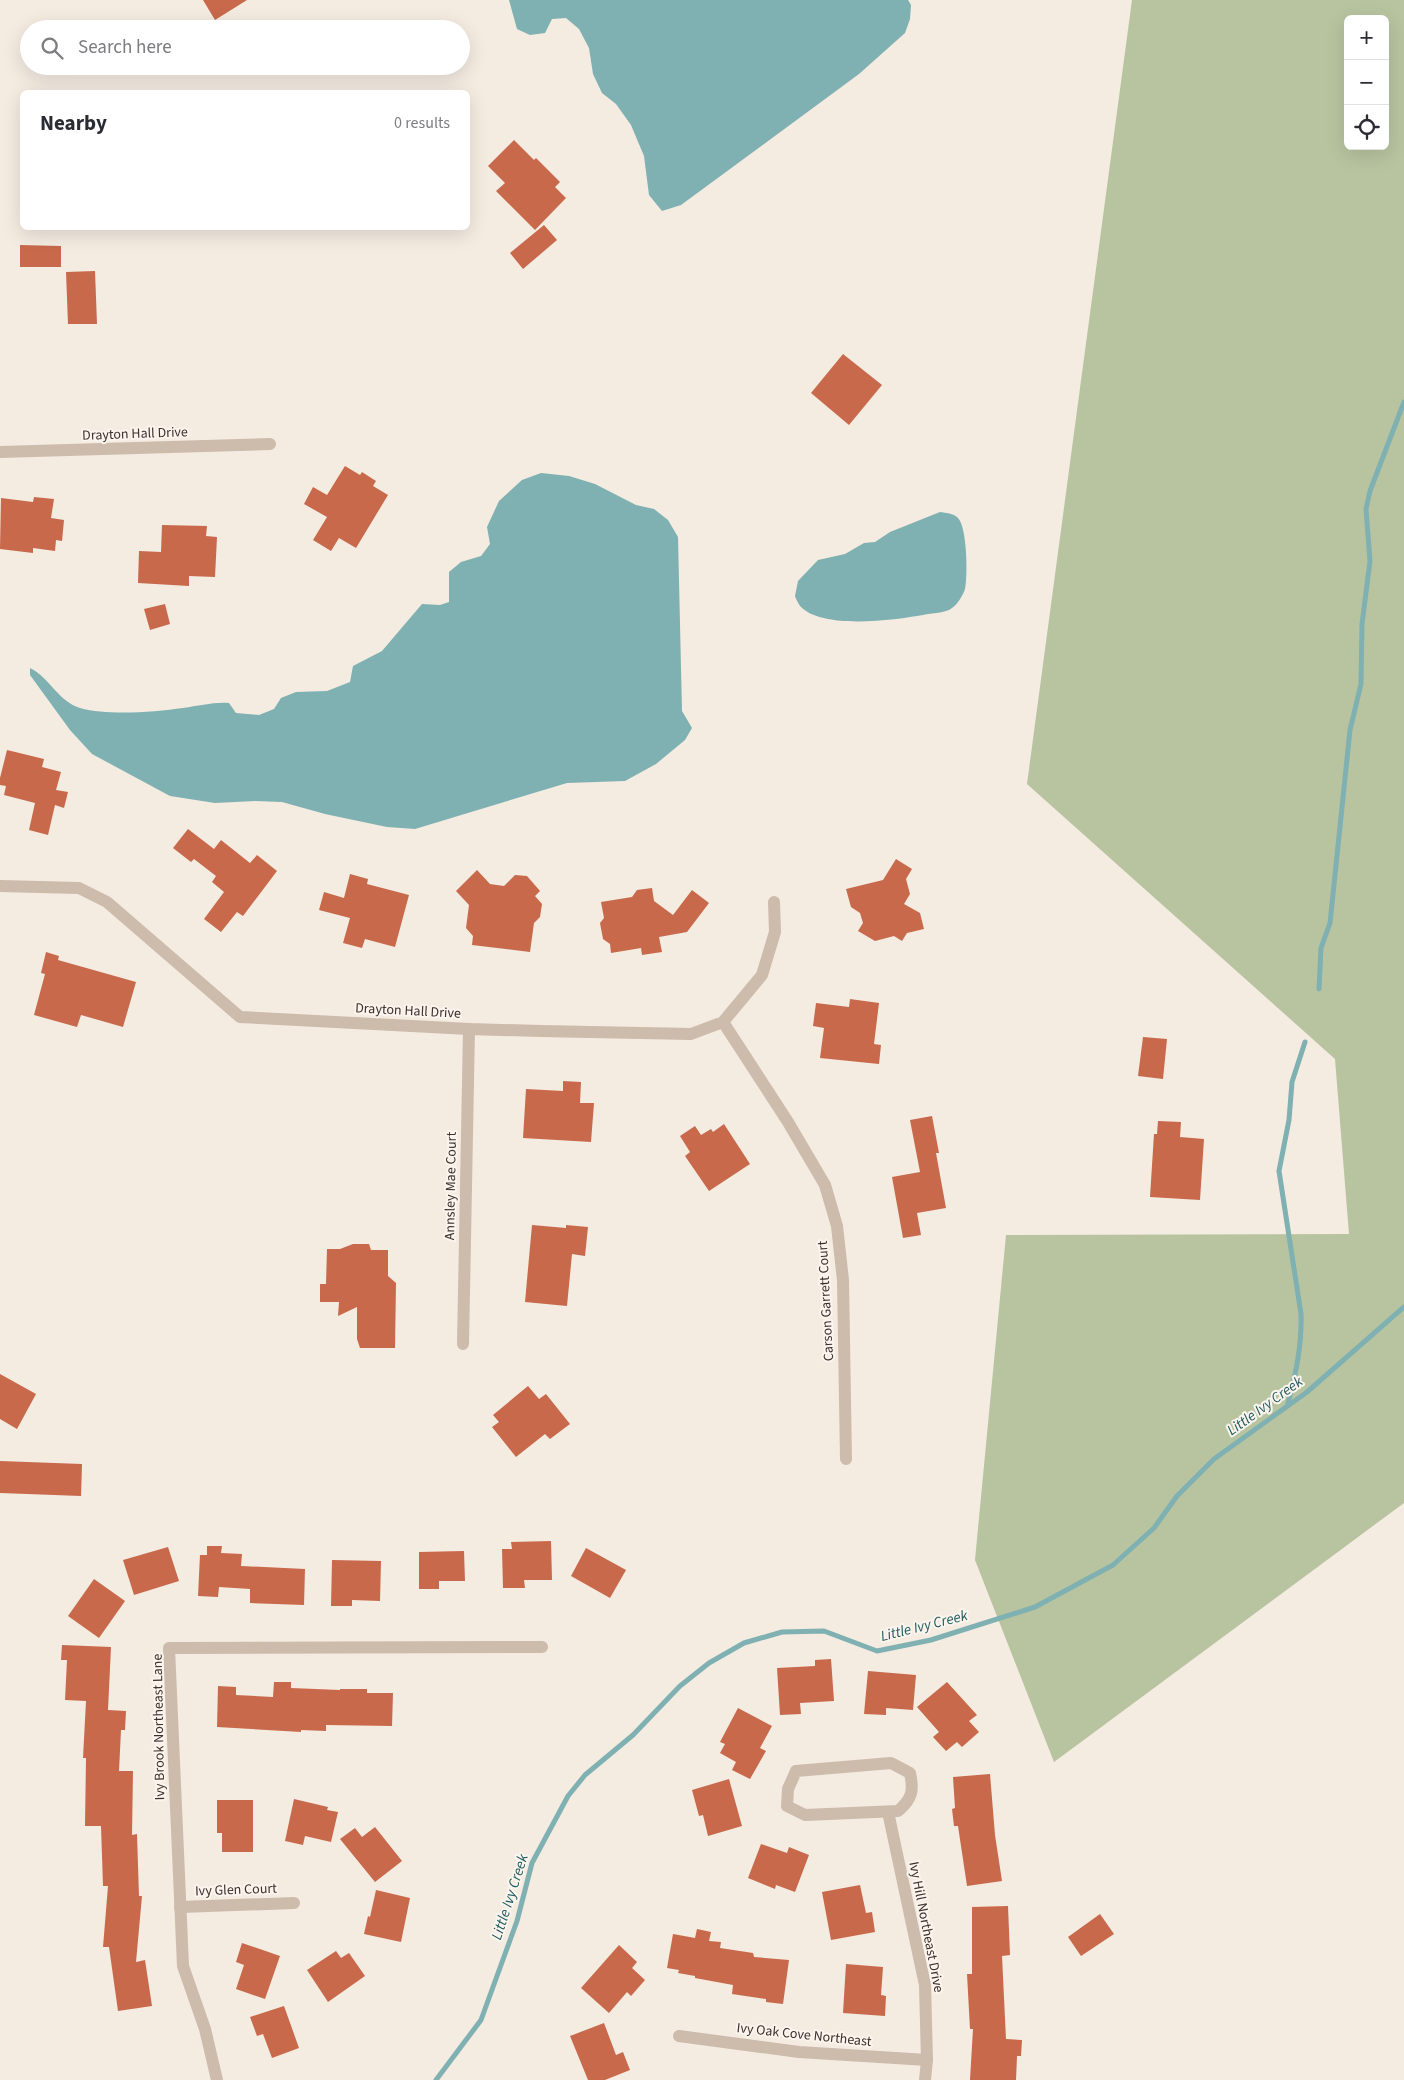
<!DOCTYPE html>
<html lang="en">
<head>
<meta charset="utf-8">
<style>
	body { margin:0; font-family:"Source Sans 3",sans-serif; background:#f7f7f7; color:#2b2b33 }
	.controls { position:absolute; right:15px; top:15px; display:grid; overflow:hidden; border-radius:8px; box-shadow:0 5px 20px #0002 }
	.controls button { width:45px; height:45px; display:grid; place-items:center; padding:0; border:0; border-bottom:1px solid #e1e1e2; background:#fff; color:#2b2b33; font:25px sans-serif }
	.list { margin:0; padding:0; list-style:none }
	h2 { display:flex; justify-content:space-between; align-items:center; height:65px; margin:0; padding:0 20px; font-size:21px }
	h2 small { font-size:16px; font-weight:400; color:#7c7c81 }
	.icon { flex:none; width:28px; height:28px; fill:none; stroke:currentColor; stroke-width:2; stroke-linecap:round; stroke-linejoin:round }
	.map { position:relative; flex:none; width:1404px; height:2080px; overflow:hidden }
	.search { position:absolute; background:#fff; box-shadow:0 5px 20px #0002; left:20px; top:20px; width:450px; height:55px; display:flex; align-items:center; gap:12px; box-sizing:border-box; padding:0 18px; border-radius:28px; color:#7c7c81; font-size:19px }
	.panel { position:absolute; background:#fff; box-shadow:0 5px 20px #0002; left:20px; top:90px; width:450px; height:140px; border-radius:8px }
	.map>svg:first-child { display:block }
</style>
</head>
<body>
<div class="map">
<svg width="1404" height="2080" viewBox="0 0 1404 2080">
	<rect width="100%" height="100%" fill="#f4ebe1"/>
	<path fill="#b8c4a0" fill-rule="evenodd" d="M 1132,0 L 1404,0 L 1404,1503 L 1054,1762 L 975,1560 L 1006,1235 L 1349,1234 L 1335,1059 L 1027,784 ZM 1348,19 L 1385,19 L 1385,146 L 1348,146 Z"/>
	<g fill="#7fb0b2">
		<path d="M 509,0 L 908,0 L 911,5 L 910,19 L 905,33 L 859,74 L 681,205 L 662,211 L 649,195 L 644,156 L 631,125 L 616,104 L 602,93 L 593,74 L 589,48 L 579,29 L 566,18 L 552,19 L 545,33 L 530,35 L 517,29 Z"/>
		<path d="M 541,473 L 569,476 L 595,484 L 636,505 L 654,509 L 668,520 L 678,537 L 682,711 L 692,728 L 685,740 L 656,764 L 625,781 L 567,783 L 415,829 L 387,827 L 325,814 L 282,802 L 255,801 L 215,803 L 170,796 L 92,754 L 70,730 L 30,675 L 30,668 C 50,678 58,701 80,708 C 109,716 154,712 183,708 C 199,706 213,702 229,703 L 236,713 L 259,715 L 274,709 L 281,698 L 296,692 L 327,691 L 350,682 L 353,666 L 382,651 L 422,604 L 440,605 L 449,602 L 449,572 L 461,562 L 481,556 L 490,544 L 487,527 L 499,501 L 522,480 Z"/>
		<path d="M 940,512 C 946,513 953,513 958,518 C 967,527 968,576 965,589 C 963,595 958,604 952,608 C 946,613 931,613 923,615 C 894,620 822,630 800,606 C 798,603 796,599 795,596 L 798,581 L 818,560 L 845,554 L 864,543 L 875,542 L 890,532 Z"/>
	</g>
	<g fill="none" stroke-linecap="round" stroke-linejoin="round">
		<g stroke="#7fb0b2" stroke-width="5">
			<path d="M 1319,989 L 1321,948 L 1330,923 L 1350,730 L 1361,684 L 1362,624 L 1370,561 L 1366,509 L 1370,491 L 1404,402"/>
			<path d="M 1288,1403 C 1296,1373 1302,1345 1301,1314 L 1279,1171 L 1289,1120 L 1292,1082 L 1305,1042"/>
			<path d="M 436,2080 L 481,2020 L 517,1921 L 532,1863 L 568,1796 L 585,1775 L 633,1735 L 680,1686 L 709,1663 L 744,1643 L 782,1632 L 824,1631 L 877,1651 L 931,1640 L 1035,1607 L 1113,1565 L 1154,1528 L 1177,1496 L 1214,1459 L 1307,1392 L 1404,1307"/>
		</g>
	</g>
	<g fill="#c8694b">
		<path d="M 203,0 L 247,0 L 215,20 Z"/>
		<path d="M 514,140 L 534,160 L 536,158 L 560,182 L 555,187 L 566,198 L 535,230 L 496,191 L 505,183 L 488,166 Z"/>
		<path d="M 544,225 L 557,240 L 523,269 L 510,253 Z"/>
		<path d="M 20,245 L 61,246 L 61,267 L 20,267 Z"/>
		<path d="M 95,271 L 97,324 L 68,324 L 66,272 Z"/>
		<path d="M 843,354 L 882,385 L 849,425 L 811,393 Z"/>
		<path d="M 345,466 L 360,475 L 362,472 L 376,481 L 373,486 L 388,495 L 356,548 L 339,538 L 331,551 L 313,540 L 327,517 L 304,504 L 313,487 L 327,495 Z"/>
		<path d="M 34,497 L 54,499 L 51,518 L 64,520 L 62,541 L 56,540 L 55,551 L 33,548 L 33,553 L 0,549 L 1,498 L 33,502 Z"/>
		<path d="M 162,525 L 207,526 L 206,536 L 217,537 L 215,577 L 189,576 L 189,586 L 138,583 L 139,551 L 161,552 Z"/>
		<path d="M 165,604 L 170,624 L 150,630 L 144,609 Z"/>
		<path d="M 7,750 L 44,759 L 42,767 L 61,772 L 56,790 L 68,792 L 64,808 L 55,805 L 48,835 L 29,830 L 35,803 L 4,795 L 6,786 L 0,785 L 0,778 Z"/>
		<path d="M 188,829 L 214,849 L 221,840 L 250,863 L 257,855 L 277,871 L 243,916 L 237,912 L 221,932 L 204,919 L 224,892 L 212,882 L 216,876 L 194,859 L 191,862 L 173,848 Z"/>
		<path d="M 896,859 L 912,869 L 906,879 L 910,894 L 904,904 L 920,913 L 924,929 L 907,933 L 902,941 L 894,936 L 875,941 L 858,931 L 863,923 L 860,913 L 851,907 L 846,889 L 883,880 Z"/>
		<path d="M 477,870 L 490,884 L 504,886 L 515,875 L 527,876 L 540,891 L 535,896 L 542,904 L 540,917 L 534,923 L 530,952 L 472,945 L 473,936 L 466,928 L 469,905 L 456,891 Z"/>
		<path d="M 350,874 L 368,879 L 367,884 L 409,895 L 395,947 L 365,939 L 362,948 L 343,943 L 350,918 L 319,910 L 324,892 L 344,898 Z"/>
		<path d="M 652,888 L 654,901 L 673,915 L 692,890 L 709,903 L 687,932 L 659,937 L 662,952 L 642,955 L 641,948 L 611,953 L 610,944 L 603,939 L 600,923 L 604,918 L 601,902 L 632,897 L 637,890 Z"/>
		<path d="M 46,952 L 59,956 L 58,960 L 136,982 L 123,1027 L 81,1015 L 77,1027 L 34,1015 L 45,974 L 41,973 Z"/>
		<path d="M 850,999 L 879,1003 L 874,1044 L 881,1045 L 879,1064 L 820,1058 L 824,1028 L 813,1026 L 816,1003 L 849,1007 Z"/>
		<path d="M 1143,1037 L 1167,1039 L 1163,1079 L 1138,1076 Z"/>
		<path d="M 563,1081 L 581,1082 L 580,1103 L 594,1103 L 591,1142 L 523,1138 L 526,1089 L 563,1091 Z"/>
		<path d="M 932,1116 L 939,1153 L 936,1153 L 946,1208 L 917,1213 L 921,1235 L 903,1238 L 892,1177 L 920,1172 L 910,1120 Z"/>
		<path d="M 1158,1121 L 1181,1122 L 1180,1137 L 1204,1139 L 1200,1200 L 1150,1197 L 1154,1134 L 1157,1134 Z"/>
		<path d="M 724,1124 L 750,1164 L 709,1191 L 685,1156 L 690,1152 L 680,1136 L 695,1126 L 701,1135 L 711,1129 L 713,1132 Z"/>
		<path d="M 532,1225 L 566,1228 L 566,1225 L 588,1227 L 585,1256 L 572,1254 L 567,1306 L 525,1302 Z"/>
		<path d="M 353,1244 L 369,1244 L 371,1250 L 388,1250 L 388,1276 L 396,1283 L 395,1348 L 360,1348 L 357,1339 L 357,1307 L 338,1316 L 339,1302 L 320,1302 L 320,1284 L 326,1284 L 327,1249 L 340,1249 Z"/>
		<path d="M 0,1374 L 36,1394 L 17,1429 L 0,1419 Z"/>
		<path d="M 528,1386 L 539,1399 L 546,1394 L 570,1424 L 550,1439 L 545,1434 L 516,1457 L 492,1427 L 499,1422 L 493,1415 Z"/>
		<path d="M 0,1461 L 82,1464 L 81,1496 L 0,1493 Z"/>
		<path d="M 551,1541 L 552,1580 L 524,1580 L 525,1588 L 503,1588 L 502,1549 L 512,1549 L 511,1542 Z"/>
		<path d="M 207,1546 L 222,1546 L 221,1553 L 242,1554 L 241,1566 L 305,1569 L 304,1605 L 250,1603 L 250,1589 L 219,1587 L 218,1597 L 198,1596 L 200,1555 L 207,1555 Z"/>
		<path d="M 168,1547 L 179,1581 L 134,1595 L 123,1560 Z"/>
		<path d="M 586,1548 L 626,1570 L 610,1598 L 571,1576 Z"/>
		<path d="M 464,1551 L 465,1581 L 439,1581 L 439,1589 L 419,1589 L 419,1552 Z"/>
		<path d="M 332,1560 L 381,1561 L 380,1601 L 352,1600 L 352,1606 L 331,1606 Z"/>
		<path d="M 94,1579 L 125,1601 L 99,1638 L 68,1616 Z"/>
		<path d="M 62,1645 L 111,1647 L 108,1710 L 126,1711 L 125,1730 L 121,1730 L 119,1771 L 133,1771 L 132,1835 L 137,1834 L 139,1896 L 142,1896 L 136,1962 L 145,1960 L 152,2006 L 118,2011 L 109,1947 L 103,1947 L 108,1886 L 103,1886 L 101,1826 L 85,1826 L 86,1758 L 83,1758 L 86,1701 L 65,1700 L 67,1660 L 61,1660 Z"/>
		<path d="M 831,1659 L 834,1701 L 800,1703 L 801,1714 L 780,1715 L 777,1668 L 815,1666 L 815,1660 Z"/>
		<path d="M 868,1671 L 916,1675 L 913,1710 L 886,1708 L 886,1715 L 864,1714 Z"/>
		<path d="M 274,1682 L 291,1682 L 291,1688 L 340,1690 L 340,1689 L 367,1689 L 367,1693 L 393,1693 L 392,1726 L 326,1725 L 326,1731 L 301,1730 L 301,1732 L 217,1727 L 218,1686 L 236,1687 L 236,1695 L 273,1697 Z"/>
		<path d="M 947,1682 L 977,1715 L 969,1721 L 979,1732 L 962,1747 L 957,1742 L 946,1751 L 933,1737 L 939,1732 L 917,1707 Z"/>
		<path d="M 738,1708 L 772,1726 L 760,1748 L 766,1751 L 750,1779 L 732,1770 L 736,1762 L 720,1753 L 725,1744 L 720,1742 Z"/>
		<path d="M 990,1774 L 995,1835 L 1002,1881 L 967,1886 L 958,1826 L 954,1826 L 952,1809 L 955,1808 L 953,1777 Z"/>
		<path d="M 729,1779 L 742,1826 L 708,1836 L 703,1815 L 699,1816 L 692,1790 Z"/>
		<path d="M 294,1799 L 328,1807 L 327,1810 L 338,1812 L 331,1842 L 305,1836 L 303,1845 L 285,1841 Z"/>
		<path d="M 217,1800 L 253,1800 L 253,1852 L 222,1852 L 222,1833 L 217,1833 Z"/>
		<path d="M 375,1827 L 402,1861 L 375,1882 L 340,1839 L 355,1828 L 362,1837 Z"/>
		<path d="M 761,1844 L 787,1853 L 789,1847 L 809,1855 L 795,1892 L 776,1885 L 775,1889 L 748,1878 Z"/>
		<path d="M 860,1885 L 866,1913 L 872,1912 L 875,1932 L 831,1940 L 822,1892 Z"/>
		<path d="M 376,1890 L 410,1898 L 401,1942 L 364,1934 L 368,1916 L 370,1917 Z"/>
		<path d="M 1008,1906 L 1010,1955 L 1002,1956 L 1006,2039 L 1022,2040 L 1021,2056 L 1017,2056 L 1016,2080 L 970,2080 L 973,2029 L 970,2029 L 967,1974 L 972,1974 L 972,1907 Z"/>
		<path d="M 1100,1914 L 1114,1934 L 1081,1956 L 1068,1937 Z"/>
		<path d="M 697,1929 L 711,1932 L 709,1941 L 721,1942 L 720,1948 L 753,1953 L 754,1957 L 789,1960 L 783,2004 L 766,2002 L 766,1999 L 732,1994 L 733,1985 L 695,1978 L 695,1976 L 678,1973 L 679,1970 L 667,1968 L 673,1934 L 695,1938 Z"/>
		<path d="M 242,1943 L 280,1956 L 265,1999 L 236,1989 L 244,1965 L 236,1962 Z"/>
		<path d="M 619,1945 L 637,1962 L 632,1968 L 645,1980 L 631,1996 L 627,1992 L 609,2013 L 581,1988 Z"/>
		<path d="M 336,1951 L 341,1958 L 349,1953 L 365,1976 L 328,2002 L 307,1970 Z"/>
		<path d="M 846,1964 L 883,1967 L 881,1995 L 886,1996 L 885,2016 L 843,2013 Z"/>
		<path d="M 284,2006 L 299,2048 L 272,2058 L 263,2034 L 257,2036 L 250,2017 Z"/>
		<path d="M 604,2023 L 616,2055 L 623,2052 L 630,2070 L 605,2080 L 588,2080 L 570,2036 Z"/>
	</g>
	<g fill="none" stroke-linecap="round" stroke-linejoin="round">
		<g stroke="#cdbbac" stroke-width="12">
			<path d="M 0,452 L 270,444"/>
			<path d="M 0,886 L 79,888 L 107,902 L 240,1017 L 469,1029 L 541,1031 L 691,1034 L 723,1022 L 762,975 L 775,932 L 774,902"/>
			<path d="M 723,1022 L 788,1122 L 825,1185 L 837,1226 L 843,1280 L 846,1459"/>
			<path d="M 463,1344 L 469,1029"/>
			<path d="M 891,1763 L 910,1773 C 914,1791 912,1799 898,1811 L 805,1815 L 787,1806 L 788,1789 L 796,1771 Z"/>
			<path d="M 888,1812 L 925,1985 L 927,2060 L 925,2080"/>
			<path d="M 180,1907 L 294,1903"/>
			<path d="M 679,2036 L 799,2052 L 927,2060"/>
			<path d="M 217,2080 L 205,2029 L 183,1966 L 169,1648 L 542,1647"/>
		</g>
	</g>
	<g text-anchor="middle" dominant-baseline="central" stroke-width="4" stroke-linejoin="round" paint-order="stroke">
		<g font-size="14" fill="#3b302b" stroke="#fbf5ee">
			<text transform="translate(135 434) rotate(-2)">Drayton Hall Drive</text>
			<text transform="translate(408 1011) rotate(3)">Drayton Hall Drive</text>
			<text transform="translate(451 1186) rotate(-89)">Annsley Mae Court</text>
			<text transform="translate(826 1301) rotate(-93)">Carson Garrett Court</text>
			<text transform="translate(159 1727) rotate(-91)">Ivy Brook Northeast Lane</text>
			<text transform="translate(236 1890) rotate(-2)">Ivy Glen Court</text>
			<text transform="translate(926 1927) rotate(79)">Ivy Hill Northeast Drive</text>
			<text transform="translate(804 2035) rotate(6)">Ivy Oak Cove Northeast</text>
		</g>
		<g font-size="15" font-style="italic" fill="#1f5a5e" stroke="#fbf5ee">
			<text transform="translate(1265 1406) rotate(-36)">Little Ivy Creek</text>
			<text transform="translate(924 1626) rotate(-14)">Little Ivy Creek</text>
			<text transform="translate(510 1897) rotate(-72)">Little Ivy Creek</text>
		</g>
	</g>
</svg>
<div class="controls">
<button>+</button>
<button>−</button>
<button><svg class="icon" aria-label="locate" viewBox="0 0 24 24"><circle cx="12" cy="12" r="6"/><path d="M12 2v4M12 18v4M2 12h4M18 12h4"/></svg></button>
</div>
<div class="search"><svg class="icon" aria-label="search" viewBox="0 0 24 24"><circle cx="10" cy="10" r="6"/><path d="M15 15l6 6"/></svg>Search here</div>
<section class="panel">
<h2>Nearby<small>0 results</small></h2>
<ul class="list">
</ul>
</section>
</div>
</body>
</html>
